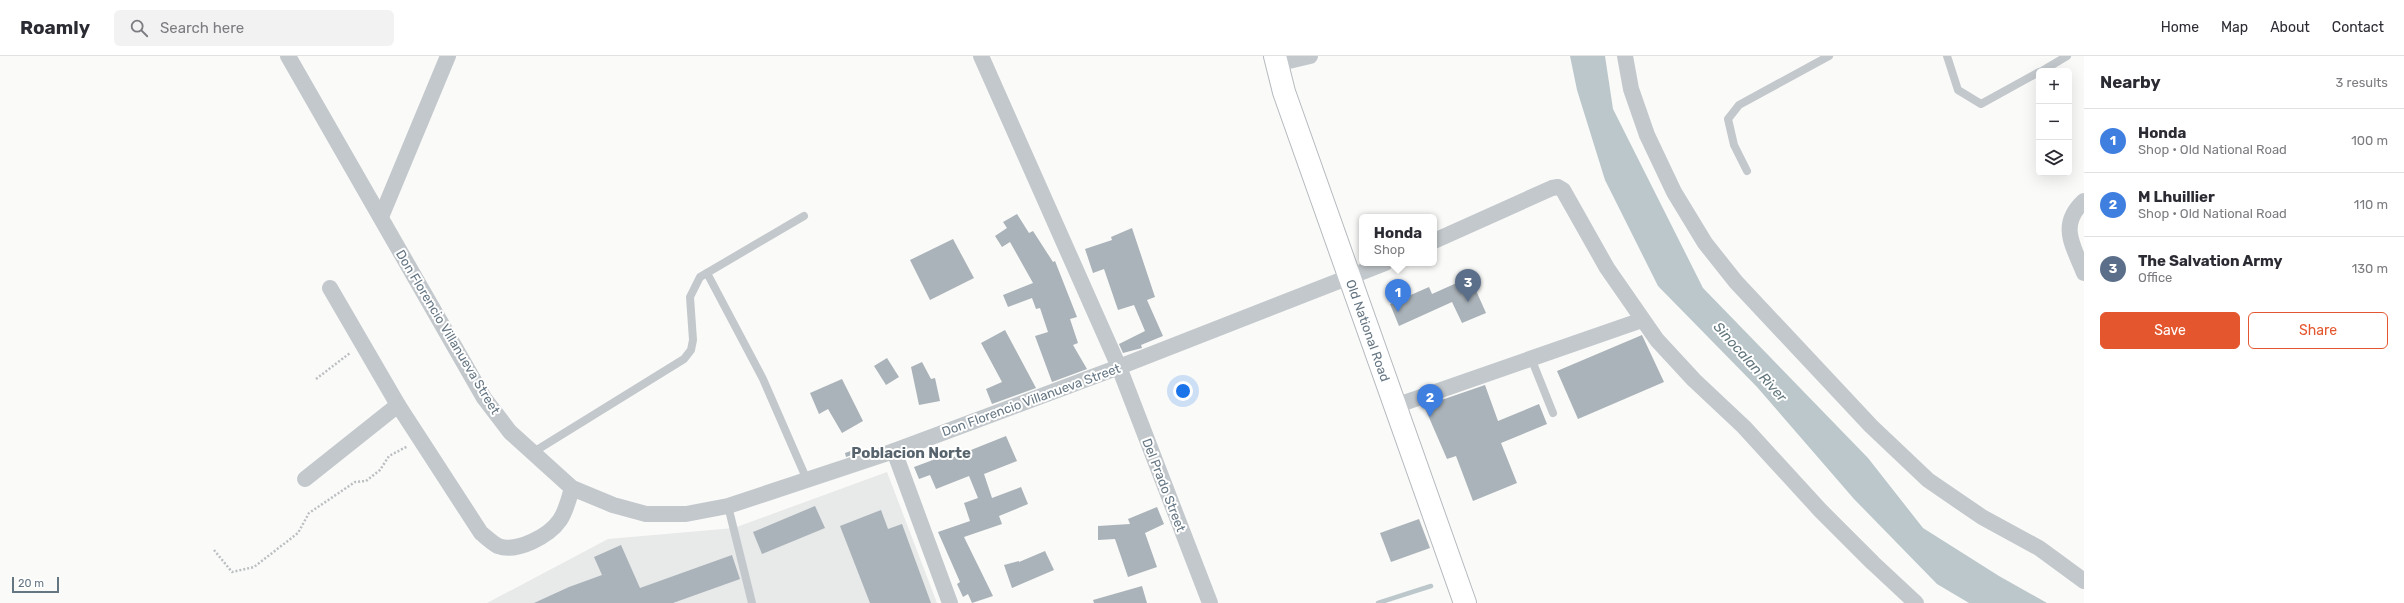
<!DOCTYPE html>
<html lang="en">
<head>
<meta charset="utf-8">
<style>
	body { margin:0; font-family:Rubik,sans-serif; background:#f2f2f3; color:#2b2b33 }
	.controls { position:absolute; right:12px; top:12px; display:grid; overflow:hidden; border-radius:6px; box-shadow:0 4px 16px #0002 }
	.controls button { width:36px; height:36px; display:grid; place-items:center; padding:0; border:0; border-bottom:1px solid #e1e1e2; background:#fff; color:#2b2b33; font:20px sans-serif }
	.scale { position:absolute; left:12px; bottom:10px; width:47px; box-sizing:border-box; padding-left:4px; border:2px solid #657683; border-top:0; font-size:11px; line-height:14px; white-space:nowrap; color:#657683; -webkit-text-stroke:3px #fff; paint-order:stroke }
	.you { position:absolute; left:1183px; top:335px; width:14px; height:14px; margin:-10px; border:3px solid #fff; border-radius:50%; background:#1a73e8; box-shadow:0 0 0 6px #1a73e833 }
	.badge { display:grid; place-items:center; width:26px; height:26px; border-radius:50%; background:#e4572e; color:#fff; font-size:13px; font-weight:700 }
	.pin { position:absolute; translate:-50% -33px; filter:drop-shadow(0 1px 2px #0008) }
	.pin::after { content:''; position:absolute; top:21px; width:14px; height:12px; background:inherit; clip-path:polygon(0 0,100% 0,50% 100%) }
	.popup { position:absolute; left:1359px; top:158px; width:78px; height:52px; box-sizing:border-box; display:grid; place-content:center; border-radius:6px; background:#fff; filter:drop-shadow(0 1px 3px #0005); font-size:13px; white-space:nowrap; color:#7c7c81 }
	.popup b { font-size:15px; color:#2b2b33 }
	.popup::after { content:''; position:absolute; left:50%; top:100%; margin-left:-8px; border:8px solid transparent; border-top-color:#fff }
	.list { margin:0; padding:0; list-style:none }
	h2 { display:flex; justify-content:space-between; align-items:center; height:52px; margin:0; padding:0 16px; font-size:17px }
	h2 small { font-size:13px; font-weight:400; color:#7c7c81 }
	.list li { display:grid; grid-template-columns:26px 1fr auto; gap:12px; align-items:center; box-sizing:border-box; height:64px; padding:0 16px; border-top:1px solid #e1e1e2 }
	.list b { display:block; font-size:15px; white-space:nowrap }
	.list p { margin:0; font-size:13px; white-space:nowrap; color:#7c7c81 }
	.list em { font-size:13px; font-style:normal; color:#7c7c81 }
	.actions { display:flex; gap:8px; padding:12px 16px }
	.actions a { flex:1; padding:9px 0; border:1px solid #e4572e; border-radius:6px; text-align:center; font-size:14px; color:#e4572e }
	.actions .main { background:#e4572e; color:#fff }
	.icon { flex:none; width:22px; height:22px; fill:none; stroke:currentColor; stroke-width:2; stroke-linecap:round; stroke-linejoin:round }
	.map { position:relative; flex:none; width:2084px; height:547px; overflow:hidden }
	header { display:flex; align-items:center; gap:24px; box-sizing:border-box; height:56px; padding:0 20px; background:#fff; border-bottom:1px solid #e1e1e2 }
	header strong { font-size:19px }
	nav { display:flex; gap:22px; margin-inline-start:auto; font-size:14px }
	.search { width:280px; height:36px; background:#f2f2f3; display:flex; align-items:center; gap:10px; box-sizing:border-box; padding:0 14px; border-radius:6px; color:#7c7c81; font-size:15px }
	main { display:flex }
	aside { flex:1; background:#fff }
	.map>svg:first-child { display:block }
</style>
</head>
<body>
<header>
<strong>Roamly</strong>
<div class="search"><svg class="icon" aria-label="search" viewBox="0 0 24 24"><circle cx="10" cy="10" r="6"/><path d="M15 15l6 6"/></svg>Search here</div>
<nav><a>Home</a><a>Map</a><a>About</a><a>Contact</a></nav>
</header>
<main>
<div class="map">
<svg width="2084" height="547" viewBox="0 0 2084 547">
	<rect width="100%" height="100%" fill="#fafaf8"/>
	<path fill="#e8e9e9" d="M 887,416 L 937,547 L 487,547 L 608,483 L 734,472 Z"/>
	<path fill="#bbc7cb" d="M 1570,0 L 1605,0 L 1613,53 L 1703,232 L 1868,402 L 1923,472 L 1999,520 L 2047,547 L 1969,547 L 1937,528 L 1854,443 L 1757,331 L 1658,230 L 1605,124 L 1577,34 Z"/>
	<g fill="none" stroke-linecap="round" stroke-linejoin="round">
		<path stroke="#bbc7cb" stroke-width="4.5" d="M 1378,547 L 1431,530"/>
	</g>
	<g fill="#aab3b9">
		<path d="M 1017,158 L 1029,177 L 1033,175 L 1053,206 L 1055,205 L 1077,261 L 1070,263 L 1078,287 L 1073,289 L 1087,313 L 1052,326 L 1035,280 L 1048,276 L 1040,252 L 1036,253 L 1032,242 L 1008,251 L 1003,239 L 1033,227 L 1010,186 L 1002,191 L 995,180 L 1007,172 L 1003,166 Z"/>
		<path d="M 1132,172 L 1155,241 L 1147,244 L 1163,280 L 1141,289 L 1142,292 L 1123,297 L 1119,288 L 1145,275 L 1134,249 L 1118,254 L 1104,213 L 1093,217 L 1085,193 L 1112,184 L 1111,181 Z"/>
		<path d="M 953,183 L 974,222 L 930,244 L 910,204 Z"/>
		<path d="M 1470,221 L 1486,257 L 1462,267 L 1452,246 L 1399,270 L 1390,248 L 1429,231 L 1432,238 Z"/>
		<path d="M 1005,274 L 1036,332 L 992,348 L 986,333 L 1002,326 L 981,287 Z"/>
		<path d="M 1642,279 L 1664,326 L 1578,363 L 1557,315 Z"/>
		<path d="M 887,302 L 899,321 L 886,329 L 874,310 Z"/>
		<path d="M 922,306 L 931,323 L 935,322 L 940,345 L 919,349 L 911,311 Z"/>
		<path d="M 842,323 L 863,365 L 842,377 L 828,353 L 819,358 L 810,337 Z"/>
		<path d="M 1485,329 L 1498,365 L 1539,348 L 1547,368 L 1501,387 L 1517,427 L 1473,445 L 1456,400 L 1447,403 L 1424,350 Z"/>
		<path d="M 1006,380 L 1017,405 L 984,418 L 992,442 L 1021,431 L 1028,448 L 999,460 L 1002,468 L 964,481 L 993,540 L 972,547 L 968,538 L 963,541 L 957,528 L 960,526 L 938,476 L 970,465 L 964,447 L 978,442 L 969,420 L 936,433 L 930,419 L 919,423 L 914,411 L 949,398 L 951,402 Z"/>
		<path d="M 859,392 L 860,396 L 846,401 L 845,397 Z"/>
		<path d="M 815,450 L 825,472 L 762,498 L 753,476 Z"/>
		<path d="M 1157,451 L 1164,468 L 1145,477 L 1157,511 L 1128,521 L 1115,483 L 1098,484 L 1098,470 L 1130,468 L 1128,463 Z"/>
		<path d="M 881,454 L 888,473 L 902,468 L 931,547 L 870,547 L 840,470 Z"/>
		<path d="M 1419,463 L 1430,492 L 1391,506 L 1380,477 Z"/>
		<path d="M 621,489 L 640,532 L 732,499 L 740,523 L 673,547 L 534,547 L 569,531 L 602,519 L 594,501 Z"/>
		<path d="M 1045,495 L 1054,514 L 1012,532 L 1004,509 L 1019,505 L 1019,506 Z"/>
		<path d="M 1142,530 L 1147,547 L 1094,547 L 1093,544 Z"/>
	</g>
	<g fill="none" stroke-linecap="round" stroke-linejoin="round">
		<g stroke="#b5babe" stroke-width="24">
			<g id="primary">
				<path id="s1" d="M 1275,0 L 1284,36 L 1465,547"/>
			</g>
		</g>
		<g stroke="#bbbfc2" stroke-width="2.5" stroke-dasharray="2 2" stroke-linecap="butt">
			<path d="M 316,323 L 350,297"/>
			<path d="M 214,494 L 232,516 L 254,511 L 298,477 L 309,457 L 355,426 L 366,425 L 380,414 L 389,400 L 408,390"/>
		</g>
		<g stroke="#c3c8cc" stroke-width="8">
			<path d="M 1947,0 L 1958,34 L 1981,48 L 2039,16"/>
			<path d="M 2042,15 L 2067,0"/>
			<path d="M 1747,115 L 1734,89 L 1728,63 L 1739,49 L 1829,0"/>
			<path d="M 707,217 L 763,323 L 807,424"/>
			<path d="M 1531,302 L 1553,357"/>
			<path d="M 532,397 L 684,303 L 691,294 L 693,284 L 690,241 L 700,221 L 804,160"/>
			<path d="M 728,450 L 752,547"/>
		</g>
		<g stroke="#c3c8cc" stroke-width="16">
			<path d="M 288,0 L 484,342 L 510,376 L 572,432 L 613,449 L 646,458 L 686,458 L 728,450 L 894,395 L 1119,311 L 1385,207"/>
			<path d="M 981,0 L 1119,311 L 1210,547"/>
			<path d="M 1625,0 L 1631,33 L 1647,79 L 1674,136 L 1705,187 L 1736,226 L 1871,370 L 1928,424 L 1982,461 L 2039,492 L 2084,525"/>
			<path d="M 1276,8 L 1310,0"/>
			<path d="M 2084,145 C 2058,169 2073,189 2084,217"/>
			<path d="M 381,161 L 448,0"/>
			<path d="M 1434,185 L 1552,132 L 1558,131 L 1563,134 L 1607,212 L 1657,284 L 1694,324 L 1744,371 L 1820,454 L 1873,507 L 1916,547"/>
			<path d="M 330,232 L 398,349 L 481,477 C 486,481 492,487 498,490 C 517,497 549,480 560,464 C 566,455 569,443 572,432"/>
			<path d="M 1395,350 L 1642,264"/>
			<path d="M 894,395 L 950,547"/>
			<path d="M 305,423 L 398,349"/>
		</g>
		<use href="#primary" stroke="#fff" stroke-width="22"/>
	</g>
	<g text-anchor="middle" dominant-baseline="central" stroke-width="4" stroke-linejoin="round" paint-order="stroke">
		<g font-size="13" fill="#657683" stroke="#fff">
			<text stroke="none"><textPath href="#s1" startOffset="290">Old National Road</textPath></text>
			<text transform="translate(448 276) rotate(59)">Don Florencio Villanueva Street</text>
			<text transform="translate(1031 344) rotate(-20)">Don Florencio Villanueva Street</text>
			<text transform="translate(1164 429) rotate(69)">Del Prado Street</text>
		</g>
		<g font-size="14" font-style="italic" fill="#60757c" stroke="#fff">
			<text transform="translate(1750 306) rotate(48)">Sinocalan River</text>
		</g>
		<g font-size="15" font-weight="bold" fill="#57646e" stroke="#fff">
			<text x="911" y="397">Poblacion Norte</text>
		</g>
	</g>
</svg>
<div class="controls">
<button>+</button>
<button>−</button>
<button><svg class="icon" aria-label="layers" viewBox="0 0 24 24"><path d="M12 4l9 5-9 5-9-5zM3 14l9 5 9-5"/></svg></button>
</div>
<div class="scale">20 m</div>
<div class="you"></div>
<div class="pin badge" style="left:1398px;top:256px;background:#3f7fe0">1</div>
<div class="popup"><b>Honda</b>Shop</div>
<div class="pin badge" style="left:1430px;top:361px;background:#3f7fe0">2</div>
<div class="pin badge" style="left:1468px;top:246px;background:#5c6f8a">3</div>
</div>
<aside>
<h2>Nearby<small>3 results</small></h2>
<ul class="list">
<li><span class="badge" style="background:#3f7fe0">1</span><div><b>Honda</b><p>Shop · Old National Road</p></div><em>100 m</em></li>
<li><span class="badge" style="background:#3f7fe0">2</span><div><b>M Lhuillier</b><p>Shop · Old National Road</p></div><em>110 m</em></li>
<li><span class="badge" style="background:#5c6f8a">3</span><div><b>The Salvation Army</b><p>Office</p></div><em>130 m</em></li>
</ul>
<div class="actions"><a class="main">Save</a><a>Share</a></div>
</aside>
</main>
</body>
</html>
